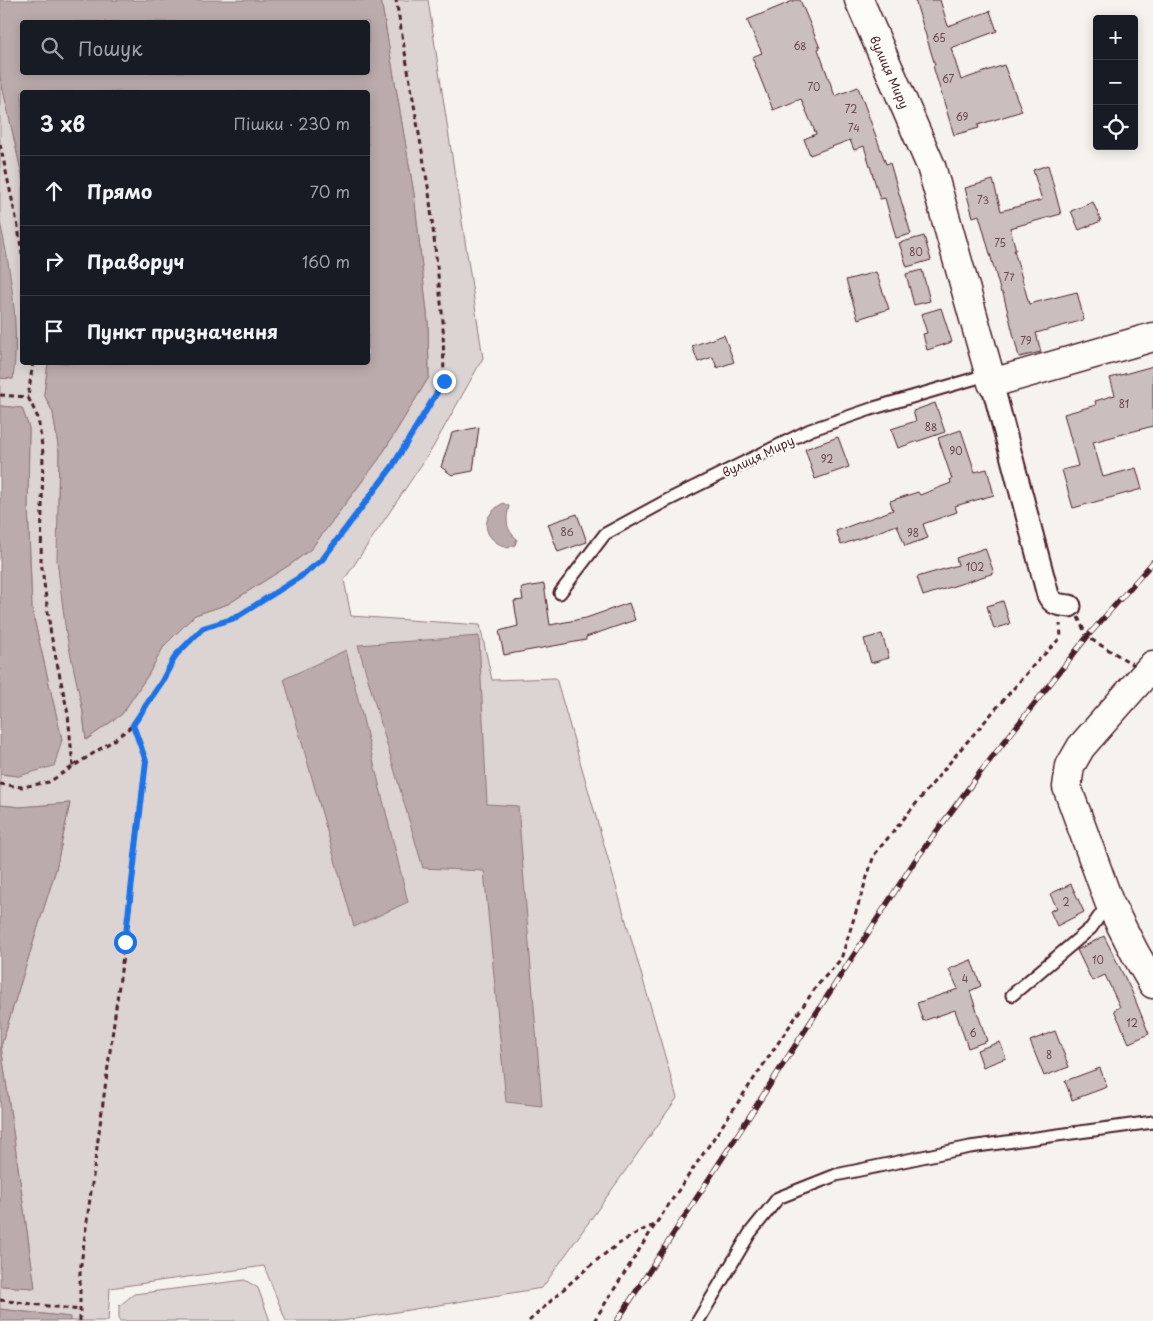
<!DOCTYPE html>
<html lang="uk">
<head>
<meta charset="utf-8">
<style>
	body { margin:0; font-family:"Playpen Sans",sans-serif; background:#242831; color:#f1f3f6 }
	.controls { position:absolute; right:15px; top:15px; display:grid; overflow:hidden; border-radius:5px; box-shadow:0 2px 12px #0003 }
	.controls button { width:45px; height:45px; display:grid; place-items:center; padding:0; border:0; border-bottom:1px solid #363941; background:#171b24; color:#f1f3f6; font:25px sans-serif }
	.stop { position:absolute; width:15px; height:15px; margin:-11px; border:4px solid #1a73e8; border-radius:50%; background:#fff }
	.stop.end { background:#1a73e8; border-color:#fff; box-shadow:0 1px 5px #0008 }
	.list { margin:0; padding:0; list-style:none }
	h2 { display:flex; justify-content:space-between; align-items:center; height:65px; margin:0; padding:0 20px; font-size:21px }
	h2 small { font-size:16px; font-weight:400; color:#9ea1a6 }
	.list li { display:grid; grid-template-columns:32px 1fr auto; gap:15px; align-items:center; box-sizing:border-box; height:70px; padding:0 20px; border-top:1px solid #363941 }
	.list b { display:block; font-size:19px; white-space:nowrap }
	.list em { font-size:16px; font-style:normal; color:#9ea1a6 }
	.icon { flex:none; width:28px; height:28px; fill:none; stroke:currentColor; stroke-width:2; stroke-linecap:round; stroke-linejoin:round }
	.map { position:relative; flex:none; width:1153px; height:1321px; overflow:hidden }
	.search { position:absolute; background:#171b24; box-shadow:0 2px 12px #0003; left:20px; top:20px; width:350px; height:55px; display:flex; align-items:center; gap:12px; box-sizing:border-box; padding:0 18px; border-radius:5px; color:#9ea1a6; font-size:19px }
	.panel { position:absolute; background:#171b24; box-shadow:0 2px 12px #0003; left:20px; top:90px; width:350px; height:275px; border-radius:5px }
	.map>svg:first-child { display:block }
</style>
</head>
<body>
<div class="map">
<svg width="1153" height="1321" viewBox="0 0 1153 1321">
	<rect width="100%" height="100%" fill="#f6f3ef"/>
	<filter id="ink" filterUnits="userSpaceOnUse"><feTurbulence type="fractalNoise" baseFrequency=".02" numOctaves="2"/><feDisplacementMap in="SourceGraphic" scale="10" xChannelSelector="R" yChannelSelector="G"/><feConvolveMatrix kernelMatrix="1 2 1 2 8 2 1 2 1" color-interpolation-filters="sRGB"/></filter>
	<g filter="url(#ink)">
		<g fill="#dcd4d2" stroke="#937a7e">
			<path d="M 381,0 L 428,0 L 483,358 L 432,449 L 344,580 L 351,616 L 480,625 L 492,680 L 556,678 L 677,1098 L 542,1288 L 342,1321 L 286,1321 L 264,1266 L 110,1288 L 108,1321 L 70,1321 L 69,1317 L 0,1309 L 0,1286 L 35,1288 L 1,1046 L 56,869 L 70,803 L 20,807 L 0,805 L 0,774 L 19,776 L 62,740 L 32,610 L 28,505 L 29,428 L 22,408 L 0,406 L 0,378 L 13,379 L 0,222 L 0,76 L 22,175 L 22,362 L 48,363 L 44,394 L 53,413 L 59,452 L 58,500 L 86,740 L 122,714 L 148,675 L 164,646 L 195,615 L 228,604 L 291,564 L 311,549 L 379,459 L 429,377 L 428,322 L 414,194 Z"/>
			<path d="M 245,1280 L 258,1288 L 270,1321 L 119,1321 L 119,1306 L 134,1294 Z"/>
		</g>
		<g fill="#bbabac" stroke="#8e7378" fill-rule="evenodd">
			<path d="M 0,0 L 381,0 L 414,194 L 428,322 L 429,377 L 379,459 L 311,549 L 291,564 L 228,604 L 195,615 L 164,646 L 148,675 L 122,714 L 86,740 L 83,712 L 66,633 L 57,560 L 59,452 L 53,413 L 44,394 L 48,363 L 368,362 L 368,92 L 22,92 L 22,175 L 0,76 ZM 22,22 L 368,22 L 368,72 L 22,72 Z"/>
			<path d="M 0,222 C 11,272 20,328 13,379 L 0,378 Z"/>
			<path d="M 0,406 L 22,408 L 29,428 L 28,505 L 32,610 L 62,740 L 54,766 L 19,776 L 0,774 Z"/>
			<path d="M 503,503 L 509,506 C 506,520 505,529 517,539 L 515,545 L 508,548 C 481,539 479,517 503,503 Z"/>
			<path d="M 479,636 L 487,804 L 518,806 L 542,1106 L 506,1102 L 484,871 L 423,868 L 358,645 Z"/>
			<path d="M 346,650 L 408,902 L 354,927 L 284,679 Z"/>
			<path d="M 70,803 L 56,869 L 1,1046 L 35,1288 L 0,1286 L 0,805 L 20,807 Z"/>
			<path d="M 0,1309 L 70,1317 L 70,1321 L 0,1321 Z"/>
		</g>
		<g fill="#cbbfbe" stroke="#4a1f2b">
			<path d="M 795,0 L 800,0 L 820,48 L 818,49 L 835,96 L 858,87 L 886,164 L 890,163 L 911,234 L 896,238 L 885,198 L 880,199 L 864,146 L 854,150 L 850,140 L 810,155 L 804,139 L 816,134 L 801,99 L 773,110 L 752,57 L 762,53 L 747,20 Z"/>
			<path d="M 915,0 L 940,0 L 948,26 L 990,11 L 997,31 L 951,48 L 961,80 L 1004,65 L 1022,111 L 978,125 L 979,128 L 954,135 L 933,66 L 935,65 Z"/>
			<path d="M 1048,165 L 1061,214 L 1010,228 L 1016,250 L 1014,250 L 1029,304 L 1077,292 L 1084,320 L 1036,333 L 1041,352 L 1019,357 L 1003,293 L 1001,293 L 979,215 L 973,217 L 965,188 L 993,180 L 1001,211 L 1042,200 L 1033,170 Z"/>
			<path d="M 1093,202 L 1101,221 L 1079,230 L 1071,211 Z"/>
			<path d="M 924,236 L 931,260 L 907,267 L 899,243 Z"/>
			<path d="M 922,270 L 930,301 L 914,305 L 906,274 Z"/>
			<path d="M 876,272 L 889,309 L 858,319 L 846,280 Z"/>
			<path d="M 941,308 L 952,342 L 927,350 L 923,334 L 927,333 L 921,314 Z"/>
			<path d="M 724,335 L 734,362 L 717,368 L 713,357 L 698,362 L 692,346 Z"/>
			<path d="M 1153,366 L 1153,426 L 1093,442 L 1103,477 L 1136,468 L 1142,489 L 1073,508 L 1062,470 L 1078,466 L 1064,414 L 1096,405 L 1095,401 L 1115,395 L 1110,378 Z"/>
			<path d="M 935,403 L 945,432 L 898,448 L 891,429 L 916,421 L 913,411 Z"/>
			<path d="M 479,427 L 473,471 L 452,475 L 441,467 L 452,433 Z"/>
			<path d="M 961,430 L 975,472 L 987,469 L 994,495 L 955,506 L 957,512 L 923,524 L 928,538 L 905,546 L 897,525 L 841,545 L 836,531 L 893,510 L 890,501 L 918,492 L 920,495 L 951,483 L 950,479 L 952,479 L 938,438 Z"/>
			<path d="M 838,437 L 849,467 L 815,479 L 805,449 Z"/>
			<path d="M 577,514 L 587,542 L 558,552 L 548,524 Z"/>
			<path d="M 985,548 L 994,573 L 923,596 L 917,577 L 958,565 L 956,558 Z"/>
			<path d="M 544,584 L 550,625 L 586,618 L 629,603 L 635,620 L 586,637 L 586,640 L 504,655 L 499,631 L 518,626 L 514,601 L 523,600 L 521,588 Z"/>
			<path d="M 1003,601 L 1010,624 L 994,629 L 987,606 Z"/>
			<path d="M 882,634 L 889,658 L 871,663 L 864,639 Z"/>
			<path d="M 1071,884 L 1084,912 L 1057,926 L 1050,911 L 1057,908 L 1050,894 Z"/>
			<path d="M 1104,936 L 1132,992 L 1149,1034 L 1129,1043 L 1114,1010 L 1120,1007 L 1105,975 L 1092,981 L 1077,950 Z"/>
			<path d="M 971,960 L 981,986 L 970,991 L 987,1041 L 968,1048 L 955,1010 L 923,1021 L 917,1003 L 958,989 L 949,969 Z"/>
			<path d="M 1055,1031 L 1069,1067 L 1044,1076 L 1030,1041 Z"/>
			<path d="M 1000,1042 L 1006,1058 L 983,1067 L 977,1050 Z"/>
			<path d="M 1100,1068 L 1107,1087 L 1072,1100 L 1065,1081 Z"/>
		</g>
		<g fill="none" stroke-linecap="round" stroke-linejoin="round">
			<g stroke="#4a1f2b" stroke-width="15">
				<g id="lane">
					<path d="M 560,593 L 605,534 L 664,502 L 810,430 L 874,408 L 990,374"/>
					<path d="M 1012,995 L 1091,928 L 1108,904"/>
					<path d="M 698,1321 L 750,1233 L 778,1198 L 836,1175 L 970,1147 L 1153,1122"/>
				</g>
			</g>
			<g stroke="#4a1f2b" stroke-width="25">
				<path id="street" d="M 992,383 L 1048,595 C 1053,605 1059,605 1070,606"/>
			</g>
			<g stroke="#4a1f2b" stroke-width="31">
				<g id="secondary">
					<path d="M 859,0 L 931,166 L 992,383 L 1153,337"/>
					<path d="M 1153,665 L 1081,747 L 1070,766 L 1067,787 L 1109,902 L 1135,953 L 1153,984"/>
				</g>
			</g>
			<g stroke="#4a1f2b" stroke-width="3" stroke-dasharray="5 4" stroke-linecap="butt">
				<path d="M 0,144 L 18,227 L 22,254"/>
				<path d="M 33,362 L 28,397 L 38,418 L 43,453 L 41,561 L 51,635 L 68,714 L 73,767"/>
				<path d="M 0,395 L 28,397"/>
				<path d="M 0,784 L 22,787 L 49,782 L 114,740 L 133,725 L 161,683 L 176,655 L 203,629 L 235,618 L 300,577 L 322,560 L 392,467 L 444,381 L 443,321 L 429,192 L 396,0"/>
				<path d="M 0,1300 L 80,1310"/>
				<path d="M 80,1321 L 80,1272 L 125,941 L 146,761 L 133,725"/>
				<path d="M 529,1321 C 565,1289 610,1241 655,1225 L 816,987 L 841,959 L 874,855 L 960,750 L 1033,666 L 1061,637 L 1060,624"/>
				<path d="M 594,1321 L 655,1225"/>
			</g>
			<use href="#lane" stroke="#fdfcf7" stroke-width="11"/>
			<use href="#street" stroke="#fdfcf7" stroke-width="21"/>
			<use href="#secondary" stroke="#fdfcf7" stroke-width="28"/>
			<g stroke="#4a1f2b" stroke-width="5.5">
				<path id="rail" d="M 617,1321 L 914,862 L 979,774 L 1087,637 L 1153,562"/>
			</g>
			<use href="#rail" stroke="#fdfcf7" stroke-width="4" stroke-dasharray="11" stroke-linecap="butt"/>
			<path stroke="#4a1f2b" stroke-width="3" stroke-dasharray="5 4" stroke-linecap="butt" d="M 1078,617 L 1087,637 L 1136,666"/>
		</g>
	</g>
	<g fill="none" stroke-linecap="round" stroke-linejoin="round" filter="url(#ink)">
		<path stroke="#1a73e8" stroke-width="6" d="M 125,942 L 146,761 L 133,725 L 161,683 L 176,655 L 203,628 L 235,618 L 300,577 L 322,560 L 392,467 L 444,381"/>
	</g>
	<g text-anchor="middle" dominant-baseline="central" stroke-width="4" stroke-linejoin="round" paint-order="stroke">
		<g font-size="10" fill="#6a4750">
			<text x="939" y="37">65</text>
			<text x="800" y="45">68</text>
			<text x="948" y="78">67</text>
			<text x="814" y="86">70</text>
			<text x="851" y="108">72</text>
			<text x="962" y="116">69</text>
			<text x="854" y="127">74</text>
			<text x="983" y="199">73</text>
			<text x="1000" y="242">75</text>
			<text x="916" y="251">80</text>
			<text x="1009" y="276">77</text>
			<text x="1026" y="340">79</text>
			<text x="1124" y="403">81</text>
			<text x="931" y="426">88</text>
			<text x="956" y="450">90</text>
			<text x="827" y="458">92</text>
			<text x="567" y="531">86</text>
			<text x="913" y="532">98</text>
			<text x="975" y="566">102</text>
			<text x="1066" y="901">2</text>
			<text x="1098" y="959">10</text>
			<text x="965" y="978">4</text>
			<text x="1132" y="1022">12</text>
			<text x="973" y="1032">6</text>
			<text x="1049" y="1054">8</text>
		</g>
		<g font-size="12" fill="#4a1f2b" stroke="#fdfcf7">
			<text transform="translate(890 72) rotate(66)">вулиця Миру</text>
			<text transform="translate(758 456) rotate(-26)">вулиця Миру</text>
		</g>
	</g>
</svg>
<div class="controls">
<button>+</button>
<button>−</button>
<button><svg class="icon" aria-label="locate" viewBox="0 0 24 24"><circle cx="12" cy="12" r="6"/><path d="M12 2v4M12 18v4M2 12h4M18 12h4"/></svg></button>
</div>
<div class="stop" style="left:125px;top:942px"></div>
<div class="stop end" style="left:444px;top:381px"></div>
<div class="search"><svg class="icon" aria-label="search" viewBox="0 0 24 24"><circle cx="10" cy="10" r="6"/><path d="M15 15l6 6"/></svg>Пошук</div>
<section class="panel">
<h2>3 хв<small>Пішки · 230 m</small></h2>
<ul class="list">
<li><svg class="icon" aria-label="ahead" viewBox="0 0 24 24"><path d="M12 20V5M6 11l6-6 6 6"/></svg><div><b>Прямо</b></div><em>70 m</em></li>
<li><svg class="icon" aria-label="right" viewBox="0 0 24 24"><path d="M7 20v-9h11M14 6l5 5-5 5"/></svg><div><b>Праворуч</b></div><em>160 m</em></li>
<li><svg class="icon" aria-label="arrive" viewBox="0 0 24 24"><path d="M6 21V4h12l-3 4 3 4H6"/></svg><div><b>Пункт призначення</b></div></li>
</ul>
</section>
</div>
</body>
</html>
